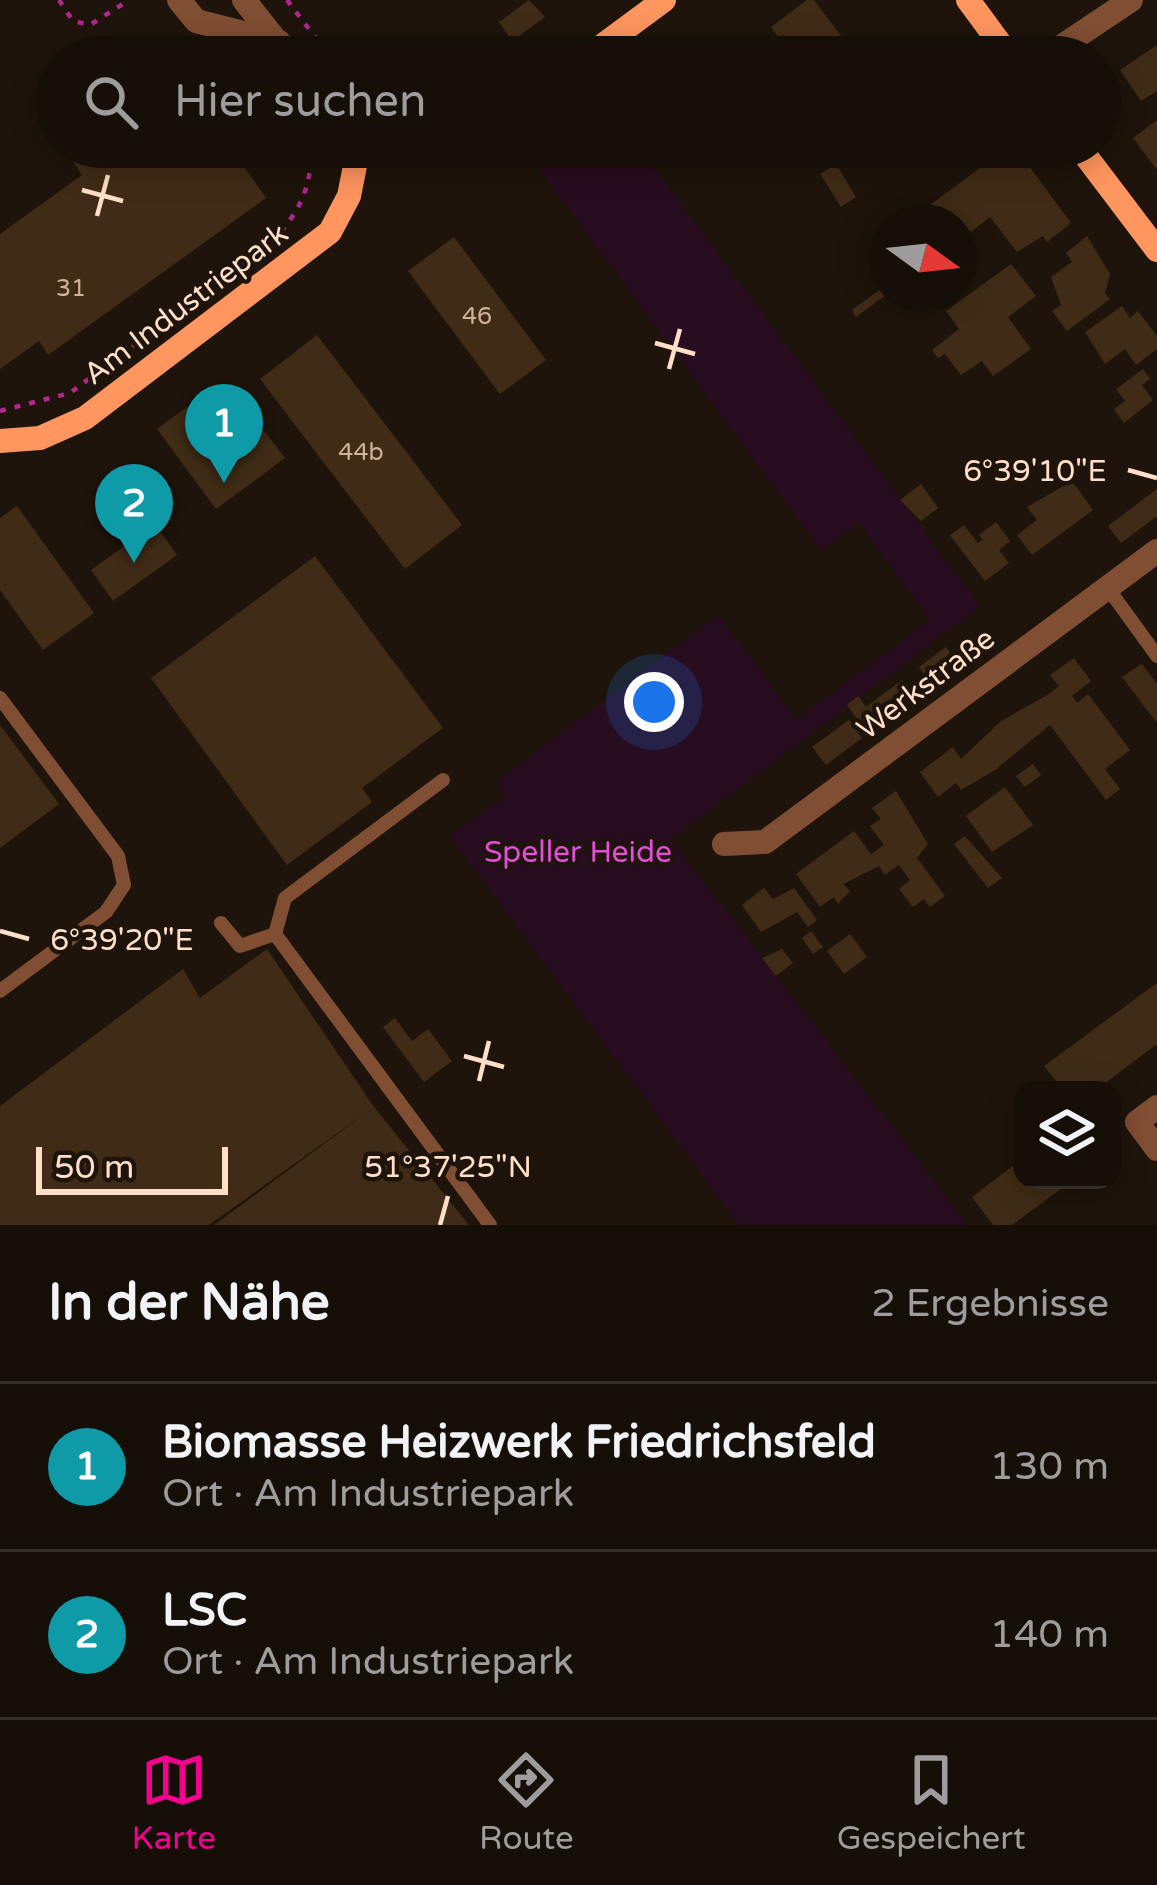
<!DOCTYPE html>
<html lang="de">
<head>
<meta charset="utf-8">
<style>
	body { margin:0; font-family:"Varela Round",sans-serif; background:#231d16; color:#f1f3f6 }
	.controls { position:absolute; right:36px; bottom:36px; display:grid; overflow:hidden; border-radius:24px; box-shadow:0 6px 30px #0003 }
	.controls button { width:108px; height:108px; display:grid; place-items:center; padding:0; border:0; border-bottom:3px solid #352f29; background:#160f08; color:#f1f3f6; font:60px sans-serif }
	.compass { position:absolute; left:869px; top:204px; width:108px; height:108px; border-radius:50%; background:#160f08; box-shadow:0 6px 30px #0003; rotate:105deg }
	.scale { position:absolute; left:36px; bottom:30px; width:192px; box-sizing:border-box; padding-left:12px; border:6px solid #ffdfc8; border-top:0; font-size:33px; line-height:42px; white-space:nowrap; color:#ffdfc8; -webkit-text-stroke:9px #1e140b; paint-order:stroke }
	.you { position:absolute; left:654px; top:702px; width:42px; height:42px; margin:-30px; border:9px solid #fff; border-radius:50%; background:#1a73e8; box-shadow:0 0 0 18px #1a73e833 }
	.badge { display:grid; place-items:center; width:78px; height:78px; border-radius:50%; background:#f3008e; color:#fff; font-size:39px; font-weight:700 }
	.pin { position:absolute; translate:-50% -99px; filter:drop-shadow(0 3px 6px #0008) }
	.pin::after { content:''; position:absolute; top:63px; width:42px; height:36px; background:inherit; clip-path:polygon(0 0,100% 0,50% 100%) }
	.list { margin:0; padding:0; list-style:none }
	h2 { display:flex; justify-content:space-between; align-items:center; height:156px; margin:0; padding:0 48px; font-size:51px }
	h2 small { font-size:39px; font-weight:400; color:#9e9c9c }
	.list li { display:grid; grid-template-columns:78px 1fr auto; gap:36px; align-items:center; box-sizing:border-box; height:168px; padding:0 48px; border-top:3px solid #352f29 }
	.list b { display:block; font-size:45px; white-space:nowrap }
	.list p { margin:0; font-size:39px; white-space:nowrap; color:#9e9c9c }
	.list em { font-size:39px; font-style:normal; color:#9e9c9c }
	.icon { flex:none; width:66px; height:66px; fill:none; stroke:currentColor; stroke-width:2; stroke-linecap:round; stroke-linejoin:round }
	.map { position:relative; flex:none; width:1157px; height:1225px; overflow:hidden }
	.search { position:absolute; background:#160f08; box-shadow:0 6px 30px #0003; left:36px; right:36px; top:36px; height:132px; display:flex; align-items:center; gap:30px; box-sizing:border-box; padding:0 42px; border-radius:66px; color:#9e9c9c; font-size:45px }
	.sheet { height:492px; background:#160f08 }
	nav { display:flex; justify-content:space-around; align-items:center; box-sizing:border-box; height:168px; border-top:3px solid #352f29; background:#160f08; font-size:33px; color:#9e9c9c }
	nav a { display:grid; justify-items:center; gap:6px }
	nav .on { color:#f3008e }
	.map>svg:first-child { display:block }
</style>
</head>
<body>
<div class="map">
<svg width="1157" height="1225" viewBox="0 0 1157 1225">
	<rect width="100%" height="100%" fill="#1e140b"/>
	<path fill="#280d21" d="M 560,147 L 639,147 L 980,606 L 671,839 L 968,1225 L 739,1225 L 450,836 L 506,796 L 497,781 L 719,615 L 797,719 L 930,620 L 859,523 L 821,550 L 537,166 Z"/>
	<g fill="#402c16">
		<path d="M 529,0 L 545,17 L 512,41 L 499,22 Z"/>
		<path d="M 807,0 L 814,0 L 845,41 L 824,57 L 793,57 L 771,27 Z"/>
		<path d="M 646,39 L 653,48 L 630,57 L 627,53 Z"/>
		<path d="M 937,41 L 948,57 L 915,57 Z"/>
		<path d="M 1157,45 L 1157,91 L 1141,101 L 1120,70 Z"/>
		<path d="M 1157,120 L 1157,170 L 1133,138 Z"/>
		<path d="M 82,147 L 230,147 L 266,198 L 48,355 L 39,341 L 0,369 L 0,234 L 82,175 L 69,156 Z"/>
		<path d="M 1008,147 L 1015,147 L 1071,223 L 1047,242 L 1043,236 L 1017,252 L 990,217 L 959,241 L 959,222 L 907,222 Z"/>
		<path d="M 836,164 L 856,197 L 841,207 L 820,174 Z"/>
		<path d="M 1087,236 L 1110,274 L 1105,293 L 1110,299 L 1067,331 L 1052,311 L 1061,305 L 1051,277 L 1072,262 L 1066,253 Z"/>
		<path d="M 454,237 L 546,360 L 500,394 L 408,271 Z"/>
		<path d="M 1011,264 L 1036,296 L 1008,317 L 1031,349 L 993,376 L 982,361 L 961,375 L 945,354 L 938,358 L 932,350 L 959,329 L 946,311 Z"/>
		<path d="M 881,289 L 886,295 L 856,317 L 852,310 Z"/>
		<path d="M 1122,306 L 1130,318 L 1138,311 L 1157,336 L 1157,349 L 1136,365 L 1125,349 L 1105,364 L 1085,332 Z"/>
		<path d="M 317,335 L 462,525 L 405,569 L 260,379 Z"/>
		<path d="M 1143,369 L 1150,379 L 1142,385 L 1153,400 L 1124,423 L 1114,409 L 1125,401 L 1116,389 Z"/>
		<path d="M 187,407 L 201,427 L 216,416 L 225,429 L 249,411 L 285,458 L 216,509 L 157,429 Z"/>
		<path d="M 1072,481 L 1093,510 L 1032,555 L 1017,535 L 1037,520 L 1027,507 Z"/>
		<path d="M 921,484 L 938,508 L 921,521 L 900,500 Z"/>
		<path d="M 1157,489 L 1157,516 L 1121,543 L 1108,526 Z"/>
		<path d="M 17,506 L 94,613 L 43,650 L 0,590 L 0,518 Z"/>
		<path d="M 996,522 L 1010,541 L 999,550 L 1009,563 L 985,581 L 950,535 L 964,525 L 978,543 L 983,540 L 979,535 Z"/>
		<path d="M 155,524 L 177,555 L 113,601 L 91,570 Z"/>
		<path d="M 315,556 L 443,728 L 362,788 L 372,802 L 287,865 L 151,678 Z"/>
		<path d="M 946,647 L 959,665 L 932,685 L 919,667 Z"/>
		<path d="M 1074,658 L 1091,681 L 1072,696 L 1077,703 L 1088,694 L 1130,750 L 1105,769 L 1120,789 L 1106,800 L 1050,725 L 995,770 L 961,790 L 956,783 L 938,797 L 920,772 L 953,747 L 961,759 L 1001,721 L 1049,694 L 1059,686 L 1050,675 Z"/>
		<path d="M 1142,664 L 1157,684 L 1157,723 L 1122,677 Z"/>
		<path d="M 902,680 L 915,698 L 867,733 L 847,705 L 858,696 L 866,707 Z"/>
		<path d="M 849,720 L 862,738 L 826,765 L 812,747 Z"/>
		<path d="M 0,725 L 59,804 L 0,848 Z"/>
		<path d="M 1033,764 L 1041,775 L 1025,787 L 1016,776 Z"/>
		<path d="M 1005,787 L 1033,825 L 992,852 L 966,816 Z"/>
		<path d="M 896,791 L 928,844 L 917,858 L 945,896 L 930,907 L 924,899 L 913,907 L 899,889 L 910,880 L 899,865 L 885,875 L 879,866 L 843,884 L 850,891 L 838,904 L 834,897 L 820,907 L 796,874 L 854,831 L 871,854 L 884,845 L 870,826 L 881,819 L 872,808 Z"/>
		<path d="M 965,836 L 1002,878 L 988,888 L 954,844 Z"/>
		<path d="M 764,888 L 773,899 L 794,888 L 817,920 L 808,927 L 797,912 L 761,932 L 742,905 Z"/>
		<path d="M 811,931 L 823,947 L 813,954 L 802,938 Z"/>
		<path d="M 850,934 L 867,957 L 844,974 L 827,951 Z"/>
		<path d="M 267,949 L 374,1107 L 209,1225 L 0,1225 L 0,1106 L 183,969 L 200,998 Z"/>
		<path d="M 782,949 L 793,963 L 776,976 L 762,958 Z"/>
		<path d="M 1157,983 L 1157,1044 L 1096,1090 L 1063,1090 L 1044,1066 Z"/>
		<path d="M 395,1018 L 412,1041 L 428,1029 L 452,1061 L 424,1082 L 383,1027 Z"/>
		<path d="M 374,1107 L 469,1225 L 214,1225 Z"/>
		<path d="M 1022,1159 L 1022,1180 L 1073,1180 L 1012,1225 L 993,1225 L 972,1197 Z"/>
	</g>
	<g fill="none" stroke-linecap="round" stroke-linejoin="round">
		<g stroke="#b42690" stroke-width="4.5" stroke-dasharray="6 9" stroke-linecap="butt">
			<path d="M 59,0 L 73,21 L 90,25 L 129,0"/>
			<path d="M 287,0 L 330,57"/>
			<path d="M 546,57 L 566,42"/>
			<path d="M 271,243 C 299,213 312,188 311,147"/>
			<path d="M 0,411 L 70,393 L 243,264"/>
		</g>
		<g stroke="#804e33" stroke-width="14">
			<path d="M 1107,587 L 1157,656"/>
			<path d="M 0,698 L 118,856 L 124,885 L 106,912 L 0,991"/>
			<path d="M 221,923 L 240,946 L 275,934 L 490,1225"/>
			<path d="M 275,934 L 285,898 L 443,780"/>
		</g>
		<g stroke="#804e33" stroke-width="24">
			<path d="M 179,0 L 196,21 L 279,42"/>
			<path d="M 244,0 L 289,57"/>
			<path d="M 1046,57 L 1131,0"/>
			<path d="M 724,844 L 765,842 L 1157,551"/>
			<path d="M 1157,1107 L 1137,1122 L 1157,1149"/>
		</g>
		<g stroke="#ff955f" stroke-width="24">
			<path d="M 968,0 L 1010,57"/>
			<path d="M 587,57 L 664,0"/>
			<path d="M 1079,147 L 1157,250"/>
			<path d="M 0,441 L 40,438 L 85,418 L 330,232 L 349,196 L 357,156 L 384,147"/>
		</g>
	</g>
	<path fill="none" stroke="#ffdfc8" stroke-width="4.5" d="M 82,190 L 123,201M 97,216 L 108,175M 655,343 L 695,354M 669,369 L 680,329M 1128,470 L 1157,478M 0,931 L 29,939M 464,1056 L 504,1067M 479,1081 L 489,1041M 440,1225 L 448,1196"/>
	<g text-anchor="middle" dominant-baseline="central" stroke-width="9" stroke-linejoin="round" paint-order="stroke">
		<g font-size="24" fill="#cfb29c">
			<text x="71" y="288">31</text>
			<text x="477" y="316">46</text>
			<text x="361" y="452">44b</text>
		</g>
		<g font-size="30" fill="#ffdfc8" stroke="#1e140b">
			<text transform="translate(186 304) rotate(-37)">Am Industriepark</text>
			<text transform="translate(926 684) rotate(-37)">Werkstraße</text>
		</g>
		<g font-size="30" fill="#e54edb" stroke="#1e140b">
			<text x="578" y="852">Speller Heide</text>
		</g>
	</g>
	<g font-size="30" text-anchor="middle" fill="#ffdfc8" stroke="#1e140b" stroke-width="9" stroke-linejoin="round" paint-order="stroke">
		<text x="1035" y="481">6°39'10"E</text>
		<text x="122" y="950">6°39'20"E</text>
		<text x="448" y="1177">51°37'25"N</text>
	</g>
</svg>
<div class="controls">
<button><svg class="icon" aria-label="layers" viewBox="0 0 24 24"><path d="M12 4l9 5-9 5-9-5zM3 14l9 5 9-5"/></svg></button>
</div>
<svg class="compass" viewBox="-18 -18 36 36"><path d="M0-13l5 13h-10z" fill="#e53935"/><path d="M0 13l5-13h-10z" fill="#9e9c9c"/></svg>
<div class="scale">50 m</div>
<div class="you"></div>
<div class="pin badge" style="left:224px;top:483px;background:#0f9aa8">1</div>
<div class="pin badge" style="left:134px;top:563px;background:#0f9aa8">2</div>
<div class="search"><svg class="icon" aria-label="search" viewBox="0 0 24 24"><circle cx="10" cy="10" r="6"/><path d="M15 15l6 6"/></svg>Hier suchen</div>
</div>
<section class="sheet">
<h2>In der Nähe<small>2 Ergebnisse</small></h2>
<ul class="list">
<li><span class="badge" style="background:#0f9aa8">1</span><div><b>Biomasse Heizwerk Friedrichsfeld</b><p>Ort · Am Industriepark</p></div><em>130 m</em></li>
<li><span class="badge" style="background:#0f9aa8">2</span><div><b>LSC</b><p>Ort · Am Industriepark</p></div><em>140 m</em></li>
</ul>
</section>
<nav>
<a class="on"><svg class="icon" aria-label="map" viewBox="0 0 24 24"><path d="M3 6l6-2 6 2 6-2v14l-6 2-6-2-6 2zM9 4v14M15 6v14"/></svg>Karte</a>
<a><svg class="icon" aria-label="directions" viewBox="0 0 24 24"><path d="M12 3l9 9-9 9-9-9zM9 14v-3h6M13 9l2 2-2 2"/></svg>Route</a>
<a><svg class="icon" aria-label="saved" viewBox="0 0 24 24"><path d="M7 4h10v16l-5-4-5 4z"/></svg>Gespeichert</a>
</nav>
</body>
</html>
